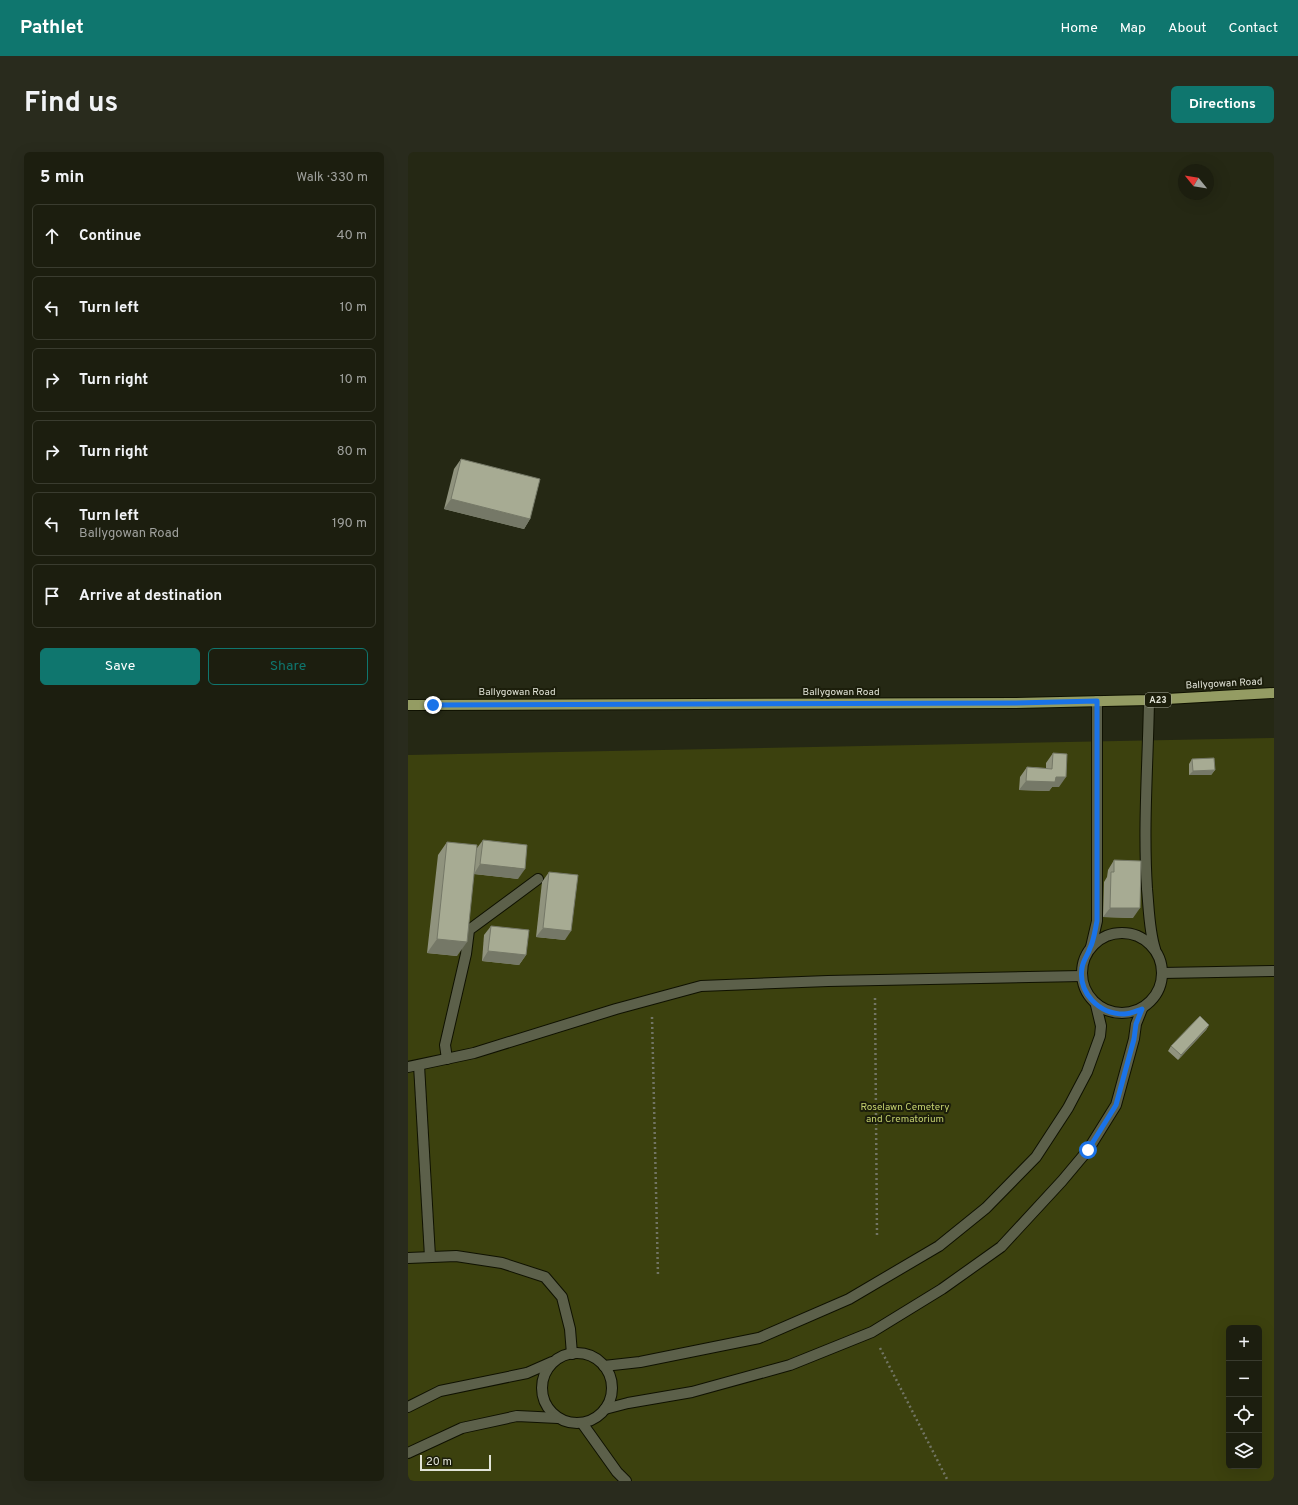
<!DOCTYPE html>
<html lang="en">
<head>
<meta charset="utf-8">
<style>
	body { margin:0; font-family:Overpass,sans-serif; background:#292b1d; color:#f1f3f6 }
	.controls { position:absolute; right:12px; bottom:12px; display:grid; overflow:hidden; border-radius:6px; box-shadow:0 4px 16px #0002 }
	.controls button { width:36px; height:36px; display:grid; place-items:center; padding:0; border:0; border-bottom:1px solid #3a3c2f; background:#1c1e0f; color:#f1f3f6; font:20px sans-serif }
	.compass { position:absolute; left:770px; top:12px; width:36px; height:36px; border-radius:50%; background:#1c1e0f; box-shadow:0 4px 16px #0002; rotate:300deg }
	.scale { position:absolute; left:12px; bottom:10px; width:71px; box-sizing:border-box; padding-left:4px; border:2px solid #e2e4d8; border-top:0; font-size:11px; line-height:14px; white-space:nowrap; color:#e2e4d8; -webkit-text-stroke:3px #1c1e0b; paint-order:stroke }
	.stop { position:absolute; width:12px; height:12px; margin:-9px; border:3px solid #1a73e8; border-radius:50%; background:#fff }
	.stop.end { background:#1a73e8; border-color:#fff; box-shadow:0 1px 4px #0008 }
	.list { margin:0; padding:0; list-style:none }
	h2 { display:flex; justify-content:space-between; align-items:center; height:52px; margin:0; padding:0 16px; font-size:17px }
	h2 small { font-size:13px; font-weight:400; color:#a0a29e }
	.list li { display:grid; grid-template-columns:26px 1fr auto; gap:12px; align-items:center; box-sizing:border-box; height:64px; margin:0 8px 8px; padding:0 8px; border:1px solid #3a3c2f; border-radius:6px }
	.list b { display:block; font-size:15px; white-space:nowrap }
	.list p { margin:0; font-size:13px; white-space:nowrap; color:#a0a29e }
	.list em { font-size:13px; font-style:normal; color:#a0a29e }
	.actions { display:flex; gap:8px; padding:12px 16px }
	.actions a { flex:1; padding:9px 0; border:1px solid #0f766e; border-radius:6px; text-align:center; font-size:14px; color:#0f766e }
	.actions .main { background:#0f766e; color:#fff }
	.icon { flex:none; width:22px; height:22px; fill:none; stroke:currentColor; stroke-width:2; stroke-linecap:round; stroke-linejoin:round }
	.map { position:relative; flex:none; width:866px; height:1329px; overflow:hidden; border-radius:6px }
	header { display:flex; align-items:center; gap:24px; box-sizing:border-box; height:56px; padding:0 20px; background:#0f766e; color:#fff }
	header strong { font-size:19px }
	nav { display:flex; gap:22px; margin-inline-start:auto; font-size:14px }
	.intro { display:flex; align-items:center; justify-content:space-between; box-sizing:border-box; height:96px; padding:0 24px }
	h1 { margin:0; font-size:28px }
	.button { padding:10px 18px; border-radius:6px; background:#0f766e; color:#fff; font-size:14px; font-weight:700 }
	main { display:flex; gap:24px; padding:0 24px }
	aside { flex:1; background:#1c1e0f; border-radius:6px; box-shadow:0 4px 16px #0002 }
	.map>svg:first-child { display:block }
</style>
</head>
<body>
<header>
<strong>Pathlet</strong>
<nav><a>Home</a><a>Map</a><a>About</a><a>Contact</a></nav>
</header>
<div class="intro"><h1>Find us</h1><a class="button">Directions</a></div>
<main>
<aside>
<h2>5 min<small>Walk · 330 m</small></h2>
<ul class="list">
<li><svg class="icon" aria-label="ahead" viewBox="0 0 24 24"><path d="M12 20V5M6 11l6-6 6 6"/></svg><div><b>Continue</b></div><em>40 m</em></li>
<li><svg class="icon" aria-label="left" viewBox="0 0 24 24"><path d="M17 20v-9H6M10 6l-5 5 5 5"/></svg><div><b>Turn left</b></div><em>10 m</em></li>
<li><svg class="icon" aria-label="right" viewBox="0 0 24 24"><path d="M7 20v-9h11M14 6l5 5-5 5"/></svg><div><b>Turn right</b></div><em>10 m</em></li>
<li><svg class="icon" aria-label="right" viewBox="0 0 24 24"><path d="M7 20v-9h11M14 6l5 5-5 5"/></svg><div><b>Turn right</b></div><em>80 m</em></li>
<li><svg class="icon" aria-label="left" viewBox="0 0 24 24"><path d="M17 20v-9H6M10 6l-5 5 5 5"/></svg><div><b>Turn left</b><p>Ballygowan Road</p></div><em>190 m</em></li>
<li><svg class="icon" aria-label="arrive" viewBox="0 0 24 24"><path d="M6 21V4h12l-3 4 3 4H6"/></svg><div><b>Arrive at destination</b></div></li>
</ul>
<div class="actions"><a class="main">Save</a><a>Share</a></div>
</aside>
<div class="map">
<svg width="866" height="1329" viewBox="0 0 866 1329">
	<rect width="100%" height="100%" fill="#252814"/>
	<path fill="#3c410e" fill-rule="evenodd" d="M 866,586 L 866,1329 L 0,1329 L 0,603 ZM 821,1176 L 851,1176 L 851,1314 L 821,1314 Z"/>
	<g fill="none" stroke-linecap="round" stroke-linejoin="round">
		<g stroke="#0f1101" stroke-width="12">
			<g id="minor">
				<path d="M 741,548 C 740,611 735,674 739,737 C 741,757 741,778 747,797"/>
				<circle cx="714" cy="821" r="40"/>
				<path d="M 683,795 L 689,769 L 689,549"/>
				<path d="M 754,821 L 866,819"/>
				<path d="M 39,907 L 37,893 L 58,802 L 61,778 L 130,727"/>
				<path d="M 11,913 L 22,1105"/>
				<path d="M 0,915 L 66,901 L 208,857 L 293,834 L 420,829 L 674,824"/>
				<path d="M 0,1106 L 48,1104 L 94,1111 L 137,1125 L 154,1145 L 162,1177 L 164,1202"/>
				<circle cx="169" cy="1236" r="35"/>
				<path d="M 196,1214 L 232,1210 L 351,1186 L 441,1147 L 531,1094 L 578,1056 L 628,1005 L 660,956 L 679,920 L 692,884 L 693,874 L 688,853"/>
				<path d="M 0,1255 L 32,1239 L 119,1221 L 144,1210"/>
				<path d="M 197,1257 L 220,1251 L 284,1240 L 382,1213 L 464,1180 L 534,1137 L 593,1095 L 654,1029 L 680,998 L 708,953 L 726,887 L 728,872 L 734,857"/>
				<path d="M 174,1271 L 209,1320 L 218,1329"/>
				<path d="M 0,1301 L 54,1276 L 109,1264 L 150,1266"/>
			</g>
		</g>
		<g stroke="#0f1101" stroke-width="12">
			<path id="major" d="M 0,553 L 608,551 L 741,548 L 866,541"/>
		</g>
		<g stroke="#727564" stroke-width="2.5" stroke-dasharray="2 3" stroke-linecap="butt">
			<path d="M 467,846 L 469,1083"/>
			<path d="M 244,865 L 250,1124"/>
			<path d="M 472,1196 L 540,1329"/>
		</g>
		<use href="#minor" stroke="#5c604a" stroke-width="10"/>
		<use href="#major" stroke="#949c63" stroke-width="10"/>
	</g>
	<g fill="#90937e">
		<path d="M 53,307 L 122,367 L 116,377 L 36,357 L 46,317 Z"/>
		<path d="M 645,601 L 651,635 L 644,635 L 641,639 L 611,638 L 612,625 L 619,615 L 638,616 L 638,611 Z"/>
		<path d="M 784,607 L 807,618 L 803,623 L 781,623 L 781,612 Z"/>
		<path d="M 75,688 L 110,727 L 66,722 L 49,804 L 19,801 L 30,703 L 39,690 L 69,696 Z"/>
		<path d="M 706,708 L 725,766 L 695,765 L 696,730 L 699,725 L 700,718 Z"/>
		<path d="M 141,720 L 157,788 L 128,785 L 134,730 Z"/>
		<path d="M 83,774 L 118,803 L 111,813 L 74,809 L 76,783 Z"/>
		<path d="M 801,873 L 798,878 L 770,908 L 760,899 L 763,894 Z"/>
	</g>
	<g fill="#757867">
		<path d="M 43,347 L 122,367 L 116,377 L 36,357 Z"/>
		<path d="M 807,618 L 803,623 L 781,623 L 785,619 Z"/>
		<path d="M 648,625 L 658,625 L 651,635 L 644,635 L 641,639 L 611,638 L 618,629 Z"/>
		<path d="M 72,712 L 117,717 L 110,727 L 66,722 Z"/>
		<path d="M 702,756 L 732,756 L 725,766 L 695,765 Z"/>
		<path d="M 135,776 L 163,779 L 157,788 L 128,785 Z"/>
		<path d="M 29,787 L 59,790 L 49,804 L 19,801 Z"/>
		<path d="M 80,799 L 118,803 L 111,813 L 74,809 Z"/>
		<path d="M 801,873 L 798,878 L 770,908 L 773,903 Z"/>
	</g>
	<g fill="#a7ab93" stroke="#757867">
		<path d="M 53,307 L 132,327 L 122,367 L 43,347 Z"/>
		<path d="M 645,601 L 659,602 L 658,625 L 648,625 L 647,630 L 618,629 L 619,615 L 644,617 Z"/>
		<path d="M 806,606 L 807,618 L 785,619 L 784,607 Z"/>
		<path d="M 75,688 L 119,693 L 117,717 L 72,712 Z"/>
		<path d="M 39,690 L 69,693 L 59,790 L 29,787 Z"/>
		<path d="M 706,708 L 733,709 L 732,756 L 702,756 L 703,720 L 706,720 Z"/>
		<path d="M 141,720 L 170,723 L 163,779 L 135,776 Z"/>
		<path d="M 83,774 L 121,778 L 118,803 L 80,799 Z"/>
		<path d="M 792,864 L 801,873 L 773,903 L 763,894 Z"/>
	</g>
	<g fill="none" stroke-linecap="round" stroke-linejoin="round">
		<path stroke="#1a73e8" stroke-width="5" d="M 25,553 L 608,551 L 689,549 L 689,769 C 687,778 686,788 682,796 C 680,803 675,808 674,816 C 670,841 691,862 716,862 C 722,862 728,859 734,857 L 728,872 L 726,887 L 708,953 L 680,998"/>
	</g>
	<g text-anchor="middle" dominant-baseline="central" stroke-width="4" stroke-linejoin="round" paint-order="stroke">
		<rect fill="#1c1e0b" stroke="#a7a99a" stroke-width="1" x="737" y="541" width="26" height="14" rx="3"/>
		<g font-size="9" font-weight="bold" fill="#e2e4d8">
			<text x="750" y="548">A23</text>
		</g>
		<g font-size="10" fill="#e2e4d8" stroke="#1c1e0b">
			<text transform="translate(816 532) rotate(-3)">Ballygowan Road</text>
			<text x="109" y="540">Ballygowan Road</text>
			<text x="433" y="540">Ballygowan Road</text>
		</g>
		<g font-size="10" fill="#c3cf6e" stroke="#1c1e0b">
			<text x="497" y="955">Roselawn Cemetery<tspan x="497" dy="12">and Crematorium</tspan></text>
		</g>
	</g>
</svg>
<div class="controls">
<button>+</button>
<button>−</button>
<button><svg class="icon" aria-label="locate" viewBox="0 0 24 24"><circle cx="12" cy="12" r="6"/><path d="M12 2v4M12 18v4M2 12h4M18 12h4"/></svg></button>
<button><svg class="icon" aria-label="layers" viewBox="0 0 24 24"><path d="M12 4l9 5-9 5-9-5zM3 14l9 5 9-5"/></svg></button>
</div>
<svg class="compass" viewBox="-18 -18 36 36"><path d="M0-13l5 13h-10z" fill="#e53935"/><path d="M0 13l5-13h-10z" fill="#a0a29e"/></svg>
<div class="scale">20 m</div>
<div class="stop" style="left:680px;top:998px"></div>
<div class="stop end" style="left:25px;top:553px"></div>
</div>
</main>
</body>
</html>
